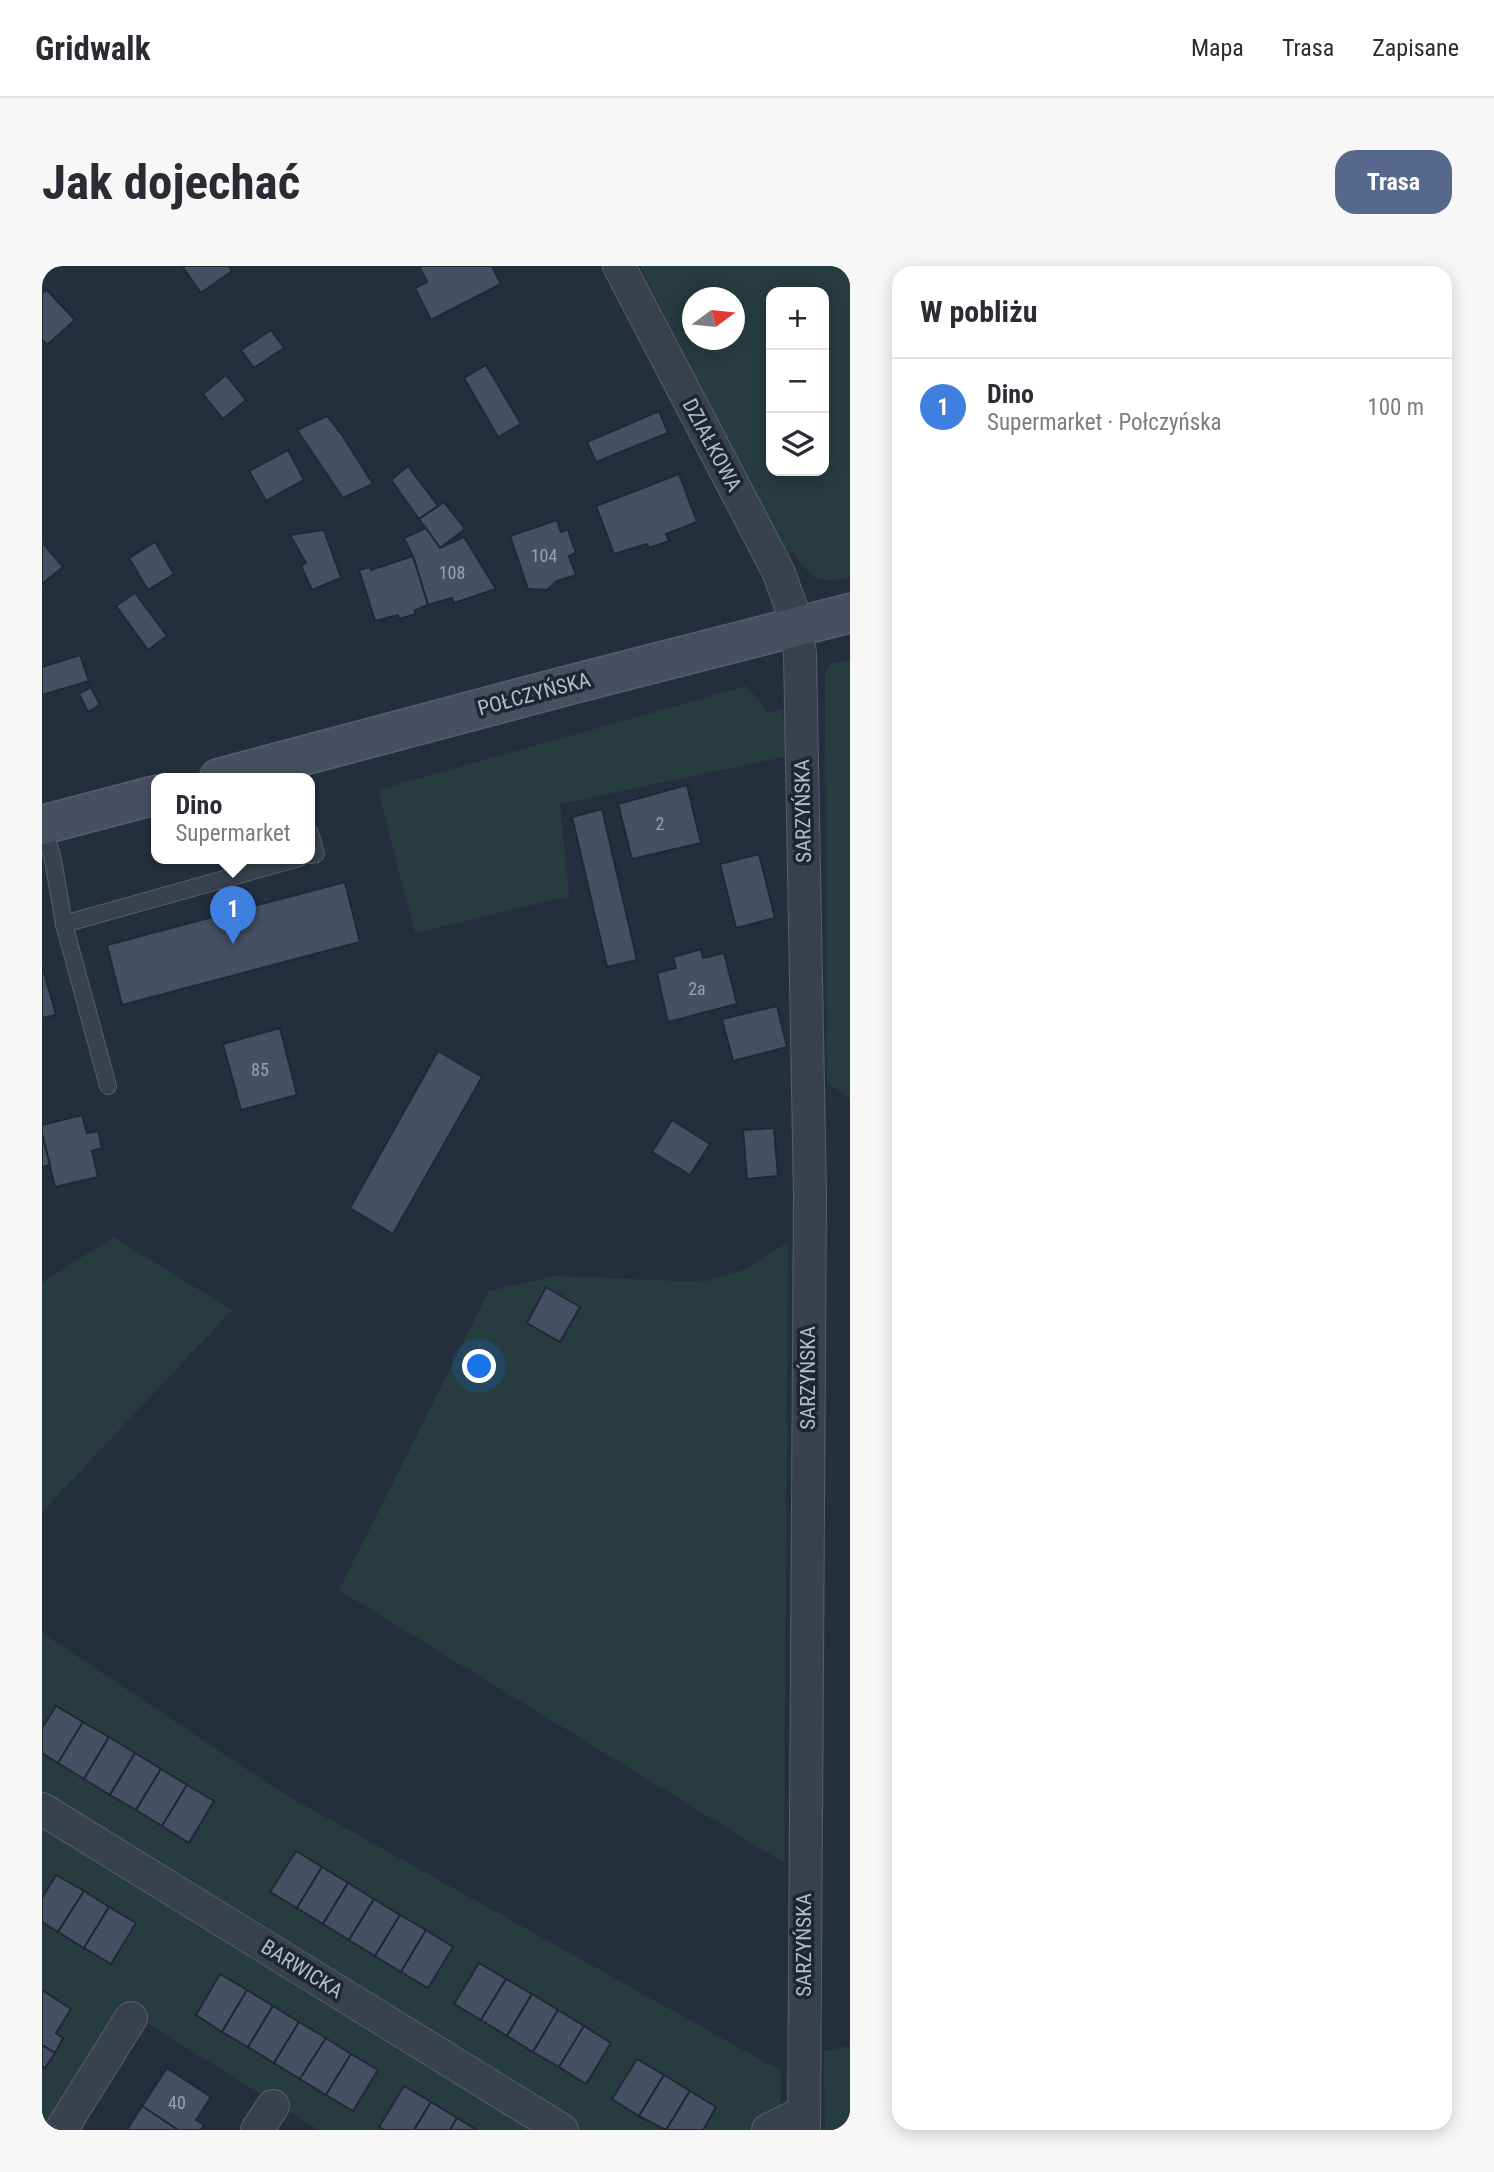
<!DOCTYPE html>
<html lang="pl">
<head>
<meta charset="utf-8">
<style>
	body { margin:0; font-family:"Roboto Condensed",sans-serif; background:#f7f7f7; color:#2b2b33 }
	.controls { position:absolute; right:21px; top:21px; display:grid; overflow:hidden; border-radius:14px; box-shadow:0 4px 18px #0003 }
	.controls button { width:63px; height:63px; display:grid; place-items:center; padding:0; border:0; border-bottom:2px solid #e1e1e2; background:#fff; color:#2b2b33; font:35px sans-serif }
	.compass { position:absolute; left:640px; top:21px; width:63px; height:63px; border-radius:50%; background:#fff; box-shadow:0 4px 18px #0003; rotate:75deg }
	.you { position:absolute; left:438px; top:1101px; width:24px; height:24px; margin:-18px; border:5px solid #fff; border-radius:50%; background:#1a73e8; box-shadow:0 0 0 10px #1a73e833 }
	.badge { display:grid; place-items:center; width:46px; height:46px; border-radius:50%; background:#56698c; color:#fff; font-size:23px; font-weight:700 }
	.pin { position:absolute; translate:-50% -58px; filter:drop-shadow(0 2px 4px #0008) }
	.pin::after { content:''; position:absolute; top:37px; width:24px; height:21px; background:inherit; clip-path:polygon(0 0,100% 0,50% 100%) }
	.popup { position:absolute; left:109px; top:507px; width:164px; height:91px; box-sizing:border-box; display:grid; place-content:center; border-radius:14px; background:#fff; filter:drop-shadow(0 2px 5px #0005); font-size:23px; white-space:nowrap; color:#7c7c81 }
	.popup b { font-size:26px; color:#2b2b33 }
	.popup::after { content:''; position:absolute; left:50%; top:100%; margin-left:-14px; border:14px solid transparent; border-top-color:#fff }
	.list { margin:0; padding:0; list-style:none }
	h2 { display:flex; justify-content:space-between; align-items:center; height:91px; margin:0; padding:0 28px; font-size:30px }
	h2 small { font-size:23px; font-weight:400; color:#7c7c81 }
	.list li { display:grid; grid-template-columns:46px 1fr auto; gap:21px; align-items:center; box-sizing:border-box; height:98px; padding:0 28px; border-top:2px solid #e1e1e2 }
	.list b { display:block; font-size:26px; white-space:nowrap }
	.list p { margin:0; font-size:23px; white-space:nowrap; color:#7c7c81 }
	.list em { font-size:23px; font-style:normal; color:#7c7c81 }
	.icon { flex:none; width:38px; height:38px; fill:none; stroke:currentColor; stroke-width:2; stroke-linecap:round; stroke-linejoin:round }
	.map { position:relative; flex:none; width:808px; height:1864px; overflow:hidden; border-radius:21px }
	header { display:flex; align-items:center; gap:42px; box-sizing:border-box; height:98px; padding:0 35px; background:#fff; border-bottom:2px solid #e1e1e2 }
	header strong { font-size:33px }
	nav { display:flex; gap:38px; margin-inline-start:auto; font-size:24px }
	.intro { display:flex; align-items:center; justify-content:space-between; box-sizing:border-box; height:168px; padding:0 42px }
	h1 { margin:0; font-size:49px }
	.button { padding:18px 32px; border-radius:21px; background:#56698c; color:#fff; font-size:24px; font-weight:700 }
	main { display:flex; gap:42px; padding:0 42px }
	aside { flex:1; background:#fff; border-radius:21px; box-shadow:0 4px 18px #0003 }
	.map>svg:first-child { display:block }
</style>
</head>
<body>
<header>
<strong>Gridwalk</strong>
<nav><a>Mapa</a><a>Trasa</a><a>Zapisane</a></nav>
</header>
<div class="intro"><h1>Jak dojechać</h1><a class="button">Trasa</a></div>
<main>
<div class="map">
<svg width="808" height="1864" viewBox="0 0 808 1864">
	<rect width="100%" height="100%" fill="#242f3e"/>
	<g fill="#263c3f" fill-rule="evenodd">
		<path d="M 598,0 L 808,0 L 808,311 C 776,318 769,313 752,286 L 740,291 L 736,273 ZM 729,26 L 782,26 L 782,205 L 729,205 ZM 650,32 L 692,32 L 692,74 L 650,74 Z"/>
		<path d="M 808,394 L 808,833 L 785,816 L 783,407 L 790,397 Z"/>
		<path d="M 705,420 L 727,447 L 740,443 L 745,468 L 746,490 L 518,538 L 527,630 L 373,667 L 336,524 Z"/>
		<path d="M 71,971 L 190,1044 L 0,1246 L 0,1017 Z"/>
		<path d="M 746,977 L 742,1597 L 297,1324 L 447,1025 L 513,1010 L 661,1016 L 701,1004 Z"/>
		<path d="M 0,1367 L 237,1525 L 739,1805 L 739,1864 L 277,1864 L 82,1743 L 4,1864 L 0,1864 Z"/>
		<path d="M 808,1780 L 808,1864 L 783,1864 L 782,1785 Z"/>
	</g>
	<g fill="#455162" stroke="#1f2835" stroke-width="2">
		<path d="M 140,0 L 187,0 L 190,5 L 159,27 Z"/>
		<path d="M 377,0 L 450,0 L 459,18 L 389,54 L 373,22 L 385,16 Z"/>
		<path d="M 5,24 L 33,54 L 5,79 L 0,74 L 0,27 Z"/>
		<path d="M 229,64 L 242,82 L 212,102 L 199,84 Z"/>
		<path d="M 444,99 L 479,158 L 456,171 L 422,112 Z"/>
		<path d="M 184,109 L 204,134 L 181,153 L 161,128 Z"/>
		<path d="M 617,145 L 626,167 L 554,196 L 545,176 Z"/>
		<path d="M 285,150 L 300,169 L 331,218 L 301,232 L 255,164 Z"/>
		<path d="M 246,184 L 262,214 L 224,235 L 207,205 Z"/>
		<path d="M 366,200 L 396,240 L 377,253 L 349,214 Z"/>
		<path d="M 637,208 L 655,256 L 624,268 L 627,275 L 607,282 L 605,278 L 572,288 L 554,240 Z"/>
		<path d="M 402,236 L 423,263 L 398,282 L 377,253 Z"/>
		<path d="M 515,254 L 519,266 L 526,264 L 534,287 L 527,290 L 534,309 L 515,315 L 505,324 L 486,323 L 468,270 Z"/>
		<path d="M 384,262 L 398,282 L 422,271 L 454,323 L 412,337 L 410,332 L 386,339 L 371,290 L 362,272 Z"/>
		<path d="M 282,264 L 299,312 L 270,324 L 259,300 L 264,297 L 248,269 Z"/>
		<path d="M 0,276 L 21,301 L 0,318 Z"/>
		<path d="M 113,276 L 132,308 L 106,324 L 87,292 Z"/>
		<path d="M 371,290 L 386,339 L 373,344 L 374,348 L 357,353 L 356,349 L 333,355 L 317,304 L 328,301 L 329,304 Z"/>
		<path d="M 93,327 L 125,370 L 106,384 L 74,340 Z"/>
		<path d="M 38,389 L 47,415 L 0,429 L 0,401 Z"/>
		<path d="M 49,421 L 58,439 L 46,446 L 37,428 Z"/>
		<path d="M 645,519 L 659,577 L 590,593 L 576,538 Z"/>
		<path d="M 560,543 L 595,694 L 565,701 L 530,551 Z"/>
		<path d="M 717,588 L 733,652 L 694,662 L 678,598 Z"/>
		<path d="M 303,616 L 318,676 L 80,739 L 65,679 Z"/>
		<path d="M 659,683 L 661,692 L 682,687 L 695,738 L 626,756 L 615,707 L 634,702 L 631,691 Z"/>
		<path d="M 0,699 L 14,749 L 0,752 Z"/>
		<path d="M 735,740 L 745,781 L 691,795 L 680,753 Z"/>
		<path d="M 238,762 L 255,829 L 199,844 L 181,778 Z"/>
		<path d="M 396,785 L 440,811 L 351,968 L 308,942 Z"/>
		<path d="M 40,849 L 45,867 L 56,865 L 60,882 L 50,885 L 56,911 L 13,921 L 0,868 L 0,859 Z"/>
		<path d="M 630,854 L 668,878 L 648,909 L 610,886 Z"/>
		<path d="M 732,862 L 736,910 L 705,913 L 701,864 Z"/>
		<path d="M 0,868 L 8,899 L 0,901 Z"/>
		<path d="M 504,1021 L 538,1041 L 518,1076 L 485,1057 Z"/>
		<path d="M 14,1440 L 41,1456 L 16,1497 L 0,1487 L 0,1462 Z"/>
		<path d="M 41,1456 L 67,1471 L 42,1513 L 16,1497 Z"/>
		<path d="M 67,1471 L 93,1487 L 68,1529 L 42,1513 Z"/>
		<path d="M 93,1487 L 119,1503 L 94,1544 L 68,1529 Z"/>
		<path d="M 119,1503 L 145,1519 L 120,1560 L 94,1544 Z"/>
		<path d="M 145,1519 L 172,1535 L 147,1577 L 120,1560 Z"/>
		<path d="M 254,1585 L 280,1601 L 255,1642 L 228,1626 Z"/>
		<path d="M 280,1601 L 306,1617 L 281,1658 L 255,1642 Z"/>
		<path d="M 14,1609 L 42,1625 L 16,1666 L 0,1656 L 0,1632 Z"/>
		<path d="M 306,1617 L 332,1633 L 307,1674 L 281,1658 Z"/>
		<path d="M 42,1625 L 67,1641 L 42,1682 L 16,1666 Z"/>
		<path d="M 332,1633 L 358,1649 L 333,1690 L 307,1674 Z"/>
		<path d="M 67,1641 L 94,1657 L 69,1698 L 42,1682 Z"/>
		<path d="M 358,1649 L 384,1664 L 359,1706 L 333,1690 Z"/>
		<path d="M 384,1664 L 411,1681 L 386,1722 L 359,1706 Z"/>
		<path d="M 437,1697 L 464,1713 L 439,1754 L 412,1738 Z"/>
		<path d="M 178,1708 L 205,1724 L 180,1766 L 154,1749 Z"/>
		<path d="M 464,1713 L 490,1728 L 465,1770 L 439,1754 Z"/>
		<path d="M 0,1724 L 29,1743 L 14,1767 L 21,1772 L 13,1787 L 0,1779 Z"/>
		<path d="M 205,1724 L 231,1740 L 206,1781 L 180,1766 Z"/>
		<path d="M 490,1728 L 516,1744 L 491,1786 L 465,1770 Z"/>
		<path d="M 231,1740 L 257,1756 L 232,1797 L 206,1781 Z"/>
		<path d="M 516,1744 L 542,1760 L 517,1801 L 491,1786 Z"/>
		<path d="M 257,1756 L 284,1772 L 258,1813 L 232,1797 Z"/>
		<path d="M 542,1760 L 569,1777 L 544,1818 L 517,1801 Z"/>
		<path d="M 284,1772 L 309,1788 L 284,1829 L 258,1813 Z"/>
		<path d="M 0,1779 L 13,1787 L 3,1802 L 0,1800 Z"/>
		<path d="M 309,1788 L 336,1804 L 311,1845 L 284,1829 Z"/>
		<path d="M 595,1793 L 622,1809 L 597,1850 L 570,1833 Z"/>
		<path d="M 125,1802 L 169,1831 L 154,1854 L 162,1859 L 159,1864 L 136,1864 L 100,1840 Z"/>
		<path d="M 622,1809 L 648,1825 L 624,1864 L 597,1850 Z"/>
		<path d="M 362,1820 L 389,1836 L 372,1864 L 342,1864 L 337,1861 Z"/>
		<path d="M 648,1825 L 674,1841 L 661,1864 L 624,1864 Z"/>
		<path d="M 389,1836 L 415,1852 L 408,1864 L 372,1864 Z"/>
		<path d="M 100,1840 L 136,1864 L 85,1864 Z"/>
		<path d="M 415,1852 L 435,1864 L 408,1864 Z"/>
	</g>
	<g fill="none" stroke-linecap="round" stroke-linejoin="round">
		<g stroke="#565f6c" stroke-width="18">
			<g id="service">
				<path d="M 1,559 L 11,594 L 22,658 L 66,820"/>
				<path d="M 268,567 L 274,588 L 268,589"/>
				<path d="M 22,658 L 257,592"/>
			</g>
		</g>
		<g stroke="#565f6c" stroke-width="34">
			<g id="minor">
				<path d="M 577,0 L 736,305 L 751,346 L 758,387 L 768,930 L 762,1864"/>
				<path d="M 0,1543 L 520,1864"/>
				<path d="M 19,1864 L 89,1752"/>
				<path d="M 215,1864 L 231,1840"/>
				<path d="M 726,1864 L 762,1846"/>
			</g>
		</g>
		<g stroke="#565f6c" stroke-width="41">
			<g id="secondary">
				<path d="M 177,512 L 531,418 L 808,347"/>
				<path d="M 0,559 L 114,529"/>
			</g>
		</g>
		<use href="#service" stroke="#38414e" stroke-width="16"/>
		<use href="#minor" stroke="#38414e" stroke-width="32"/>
		<use href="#secondary" stroke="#465061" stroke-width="38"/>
	</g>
	<g text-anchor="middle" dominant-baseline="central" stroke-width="7" stroke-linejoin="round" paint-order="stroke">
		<g font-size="18" fill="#98a1af">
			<text x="502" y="289">104</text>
			<text x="410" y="306">108</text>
			<text x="618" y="557">2</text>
			<text x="655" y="722">2a</text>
			<text x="218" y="803">85</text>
			<text x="135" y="1836">40</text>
		</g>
		<g font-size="21" fill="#b4bcc9" stroke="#1d2633">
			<text transform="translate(670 179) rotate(62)">DZIAŁKOWA</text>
			<text transform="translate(492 428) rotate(-15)">POŁCZYŃSKA</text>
			<text transform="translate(761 545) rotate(-91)">SARZYŃSKA</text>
			<text transform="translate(766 1112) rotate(-90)">SARZYŃSKA</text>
			<text transform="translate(762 1679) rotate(-90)">SARZYŃSKA</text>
			<text transform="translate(260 1703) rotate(32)">BARWICKA</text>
		</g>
	</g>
</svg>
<div class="controls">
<button>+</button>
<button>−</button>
<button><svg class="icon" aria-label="layers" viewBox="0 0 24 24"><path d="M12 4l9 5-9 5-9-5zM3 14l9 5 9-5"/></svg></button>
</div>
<svg class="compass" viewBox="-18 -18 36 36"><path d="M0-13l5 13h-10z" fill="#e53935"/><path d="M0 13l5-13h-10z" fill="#7c7c81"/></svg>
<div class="you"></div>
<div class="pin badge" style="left:191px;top:678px;background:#3f7fe0">1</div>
<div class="popup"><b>Dino</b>Supermarket</div>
</div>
<aside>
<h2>W pobliżu<small></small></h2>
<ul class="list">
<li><span class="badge" style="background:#3f7fe0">1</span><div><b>Dino</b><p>Supermarket · Połczyńska</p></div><em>100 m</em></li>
</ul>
</aside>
</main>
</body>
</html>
